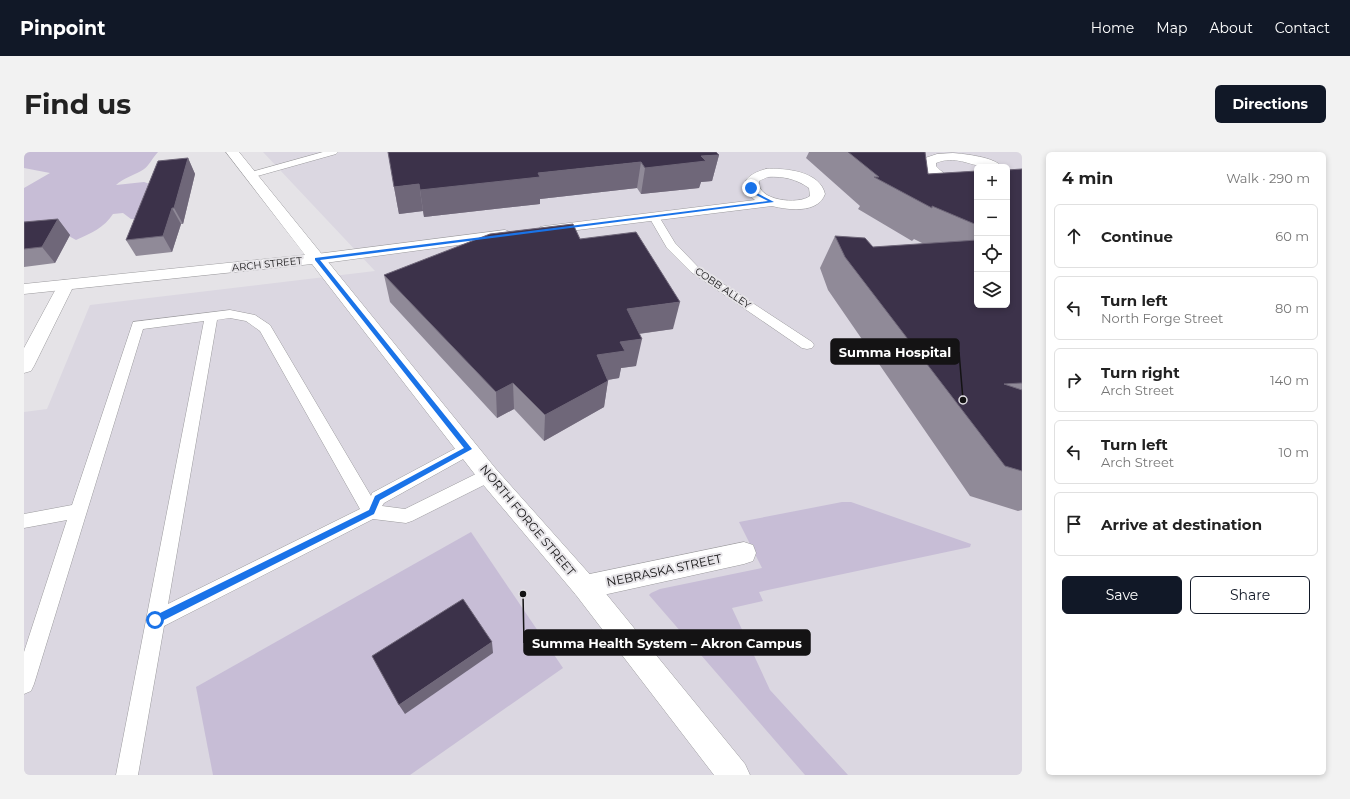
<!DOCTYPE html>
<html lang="en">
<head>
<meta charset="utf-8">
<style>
	body { margin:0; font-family:Montserrat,sans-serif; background:#f2f2f2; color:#222 }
	.controls { position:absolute; right:12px; top:12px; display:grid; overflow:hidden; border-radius:6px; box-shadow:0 2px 6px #0003 }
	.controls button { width:36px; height:36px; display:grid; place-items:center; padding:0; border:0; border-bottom:1px solid #e0e0e0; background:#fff; color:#222; font:20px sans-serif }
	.stop { position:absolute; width:12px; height:12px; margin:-9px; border:3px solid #1a73e8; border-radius:50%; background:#fff }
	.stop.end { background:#1a73e8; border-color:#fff; box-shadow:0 1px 4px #0008 }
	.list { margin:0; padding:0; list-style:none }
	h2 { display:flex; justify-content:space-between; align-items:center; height:52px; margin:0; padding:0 16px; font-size:17px }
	h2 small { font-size:13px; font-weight:400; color:#767676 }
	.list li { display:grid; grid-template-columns:26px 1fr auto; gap:12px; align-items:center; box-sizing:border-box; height:64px; margin:0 8px 8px; padding:0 8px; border:1px solid #e0e0e0; border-radius:6px }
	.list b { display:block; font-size:15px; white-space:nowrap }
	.list p { margin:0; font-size:13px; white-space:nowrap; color:#767676 }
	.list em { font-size:13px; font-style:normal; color:#767676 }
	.actions { display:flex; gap:8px; padding:12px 16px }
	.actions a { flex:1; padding:9px 0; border:1px solid #111827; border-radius:6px; text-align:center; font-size:14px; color:#111827 }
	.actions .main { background:#111827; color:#fff }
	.icon { flex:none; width:22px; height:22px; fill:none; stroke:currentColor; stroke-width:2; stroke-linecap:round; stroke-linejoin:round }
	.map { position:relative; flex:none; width:998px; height:623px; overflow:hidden; border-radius:6px }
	header { display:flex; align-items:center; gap:24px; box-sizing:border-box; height:56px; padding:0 20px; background:#111827; color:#fff }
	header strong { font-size:19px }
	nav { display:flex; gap:22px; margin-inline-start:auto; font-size:14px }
	.intro { display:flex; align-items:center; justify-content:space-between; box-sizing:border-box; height:96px; padding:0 24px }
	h1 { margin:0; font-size:28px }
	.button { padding:10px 18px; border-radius:6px; background:#111827; color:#fff; font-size:14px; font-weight:700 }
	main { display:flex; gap:24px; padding:0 24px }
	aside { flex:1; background:#fff; border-radius:6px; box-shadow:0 2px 6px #0003 }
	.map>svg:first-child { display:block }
</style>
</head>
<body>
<header>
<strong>Pinpoint</strong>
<nav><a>Home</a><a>Map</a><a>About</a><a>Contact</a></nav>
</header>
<div class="intro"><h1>Find us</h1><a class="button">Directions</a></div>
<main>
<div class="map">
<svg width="998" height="623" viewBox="0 0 998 623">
	<rect width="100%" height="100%" fill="#e5e3e7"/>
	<path fill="#dbd7e1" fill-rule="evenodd" d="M 239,0 L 998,0 L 998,623 L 0,623 L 0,260 L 23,257 L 66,153 L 351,119 ZM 953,15 L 983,15 L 983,153 L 953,153 Z"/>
	<g fill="#c7bdd6">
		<path d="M 0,0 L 134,0 C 128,6 125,15 117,19 C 108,24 100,26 92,33 L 120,30 L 126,32 L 133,68 L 107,67 L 99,61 L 89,62 C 80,76 67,81 52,88 L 34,78 L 0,102 L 0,36 L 26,21 L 0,16 Z"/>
		<path d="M 818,350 L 827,350 L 947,392 L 946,395 L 735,440 L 739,449 L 708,456 L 746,538 L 824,623 L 781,623 L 625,443 L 627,441 L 636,437 L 738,416 L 715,370 Z"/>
		<path d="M 447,380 L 539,516 L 386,623 L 189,623 L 172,535 Z"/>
	</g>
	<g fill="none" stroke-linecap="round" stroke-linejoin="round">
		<g stroke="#9c9b9e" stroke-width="1">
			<g id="service">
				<path d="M 299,0 L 314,0 L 312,2 L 230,25 L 227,26 L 222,23 L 224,21 Z"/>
				<path d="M 630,62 L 634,63 L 651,91 L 675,116 L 788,190 L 790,193 L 788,196 L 783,197 L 778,196 L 667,120 L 643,96 L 625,65 Z"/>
				<path d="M 206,158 L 231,163 L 246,173 L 347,344 L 348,341 L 438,293 L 444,291 L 450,293 L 452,297 L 450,301 L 360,351 L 358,354 L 381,357 L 464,316 L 470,318 L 472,323 L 470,328 L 388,369 L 382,371 L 349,367 L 140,474 L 114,623 L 92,623 L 180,169 L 119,177 L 10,532 L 7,539 L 0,542 L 0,500 L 43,368 L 0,376 L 0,362 L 48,353 L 109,170 ZM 206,166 L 222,169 L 236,179 L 336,357 L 144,452 L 193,168 Z"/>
			</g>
		</g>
		<g stroke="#9c9b9e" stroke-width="1">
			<g id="minor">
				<path d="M 929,1 C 941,2 971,5 978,15 C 972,15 967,16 962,15 C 944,13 931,3 912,11 L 912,14 C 922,26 938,29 953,31 L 953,39 C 932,36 911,32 898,14 L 901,6 L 913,2 Z"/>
				<path d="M 742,17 C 761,16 796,19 801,42 C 794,62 764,58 748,54 L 521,82 L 516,81 L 514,78 L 516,75 L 521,74 L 731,48 C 711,33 723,22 742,17 ZM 744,25 C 760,24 772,27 785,36 L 786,44 C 775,53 732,49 735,29 Z"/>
				<path d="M 481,78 L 486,80 L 489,83 L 486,86 L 293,112 L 287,110 L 285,107 L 287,104 L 293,102 Z"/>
				<path d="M 42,128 L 48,129 L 50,133 L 10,214 L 7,219 L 0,221 L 0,196 L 34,133 L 36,129 Z"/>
				<path d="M 720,390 L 729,393 L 732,401 L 729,409 L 720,412 L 561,447 L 552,443 L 548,435 L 552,427 L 561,423 Z"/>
			</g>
		</g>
		<g stroke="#9c9b9e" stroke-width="1">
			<path id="tertiary" d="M 202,0 L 215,0 L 472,317 L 570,427 L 721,612 L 726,623 L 690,623 L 552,443 L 456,329 L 288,112 L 0,142 L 0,132 L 281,103 Z"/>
		</g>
		<use href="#service" fill="#fff" fill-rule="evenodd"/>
		<use href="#minor" fill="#fff" fill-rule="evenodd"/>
		<use href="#tertiary" fill="#fff" fill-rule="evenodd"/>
	</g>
	<g fill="#908a98">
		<path d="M 785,0 L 901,0 L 904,22 L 953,19 L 953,153 L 983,153 L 983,18 L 998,17 L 998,358 L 994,359 L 946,344 L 804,138 L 796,116 L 811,84 L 849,95 L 900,92 L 890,87 L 888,89 L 834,57 L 836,54 L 782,6 Z"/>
		<path d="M 695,3 L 688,29 L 677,30 L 675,36 L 617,42 L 613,36 L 516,47 L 516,52 L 400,65 L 399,59 L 375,62 L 370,35 Z"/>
		<path d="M 164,6 L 171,22 L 159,72 L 157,72 L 148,100 L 112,104 L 102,88 Z"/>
		<path d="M 34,67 L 46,83 L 31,111 L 0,115 L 0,70 Z"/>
		<path d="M 556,87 L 649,177 L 615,182 L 612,214 L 597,216 L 595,226 L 584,228 L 580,255 L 520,289 L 490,257 L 473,266 L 366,150 L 360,123 Z"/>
	</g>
	<g fill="#6f6779">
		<path d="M 695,3 L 688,29 L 677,30 L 675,36 L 617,42 L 621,16 L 677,4 Z"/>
		<path d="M 164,6 L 171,22 L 159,72 L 150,56 Z"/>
		<path d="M 617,10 L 613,36 L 516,47 L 516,52 L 400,65 L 396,38 L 514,21 Z"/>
		<path d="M 395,32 L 399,59 L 375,62 L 370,35 Z"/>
		<path d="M 148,56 L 157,72 L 148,100 L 139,84 Z"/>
		<path d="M 34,67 L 46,83 L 31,111 L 18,95 Z"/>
		<path d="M 656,150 L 649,177 L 598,184 L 603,157 Z"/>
		<path d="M 618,187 L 612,214 L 597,216 L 595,226 L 570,230 L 573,203 L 596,190 Z"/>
		<path d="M 584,229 L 580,255 L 520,289 L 521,263 Z"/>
		<path d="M 489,231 L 490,257 L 473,266 L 472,240 Z"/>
		<path d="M 468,490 L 469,501 L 381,562 L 375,553 Z"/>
	</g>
	<g fill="#3c324a" stroke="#6f6779">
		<path d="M 364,0 L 692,0 L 695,3 L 677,4 L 682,9 L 621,16 L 617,10 L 514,21 L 516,25 L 396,38 L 395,32 L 370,35 Z"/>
		<path d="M 824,0 L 901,0 L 904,22 L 953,19 L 953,73 L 908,54 L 908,56 L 850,25 L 855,25 Z"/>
		<path d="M 164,6 L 150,56 L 148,56 L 139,84 L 102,88 L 134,9 Z"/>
		<path d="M 998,17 L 998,231 L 980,232 L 998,238 L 998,319 L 981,314 L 821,105 L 811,84 L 841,86 L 849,95 L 953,88 L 953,153 L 983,153 L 983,86 L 985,86 L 983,85 L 983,18 Z"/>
		<path d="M 34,67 L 18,95 L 0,97 L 0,70 Z"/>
		<path d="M 549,72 L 556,87 L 612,80 L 656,150 L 603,157 L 618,187 L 596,190 L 601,199 L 573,203 L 584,229 L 521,263 L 489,231 L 472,240 L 360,123 L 466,82 Z"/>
		<path d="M 439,447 L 468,490 L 375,553 L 348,504 Z"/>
	</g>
	<path fill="#1a73e8" d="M 726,35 L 729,35 L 733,41 L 750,50 L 296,108 L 448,297 L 356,348 L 350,362 L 134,471 L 128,471 L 128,465 L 345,358 L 351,344 L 440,296 L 291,108 L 291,106 L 744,49 L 730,42 Z"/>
	<g text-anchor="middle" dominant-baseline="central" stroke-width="4" stroke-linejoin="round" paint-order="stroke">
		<g font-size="10" fill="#141314" stroke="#e5e3e7">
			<text transform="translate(243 112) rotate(-6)">ARCH STREET</text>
			<text transform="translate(699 136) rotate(34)">COBB ALLEY</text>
		</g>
		<g font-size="12" fill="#141314" stroke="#e5e3e7">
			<text transform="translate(504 368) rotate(50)">NORTH FORGE STREET</text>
			<text transform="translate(640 418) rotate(-12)">NEBRASKA STREET</text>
		</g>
	</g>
	<path fill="none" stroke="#141314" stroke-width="1.5" d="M939 248L935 200M499 442L500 491"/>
	<g fill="#141314" stroke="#e5e3e7" stroke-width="1.5">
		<circle cx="939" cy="248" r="4"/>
		<circle cx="499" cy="442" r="4"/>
	</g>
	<g fill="#141314" stroke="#141314" stroke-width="1.5">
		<rect x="807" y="187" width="128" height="25" rx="4"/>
		<rect x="500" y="478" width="286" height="25" rx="4"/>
	</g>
	<g font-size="13" text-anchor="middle" font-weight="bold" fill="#fff">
		<text x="871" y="205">Summa Hospital</text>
		<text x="643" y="496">Summa Health System – Akron Campus</text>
	</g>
</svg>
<div class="controls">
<button>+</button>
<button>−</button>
<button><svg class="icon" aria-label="locate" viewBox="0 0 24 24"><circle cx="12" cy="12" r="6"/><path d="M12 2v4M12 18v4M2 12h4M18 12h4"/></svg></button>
<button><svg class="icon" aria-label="layers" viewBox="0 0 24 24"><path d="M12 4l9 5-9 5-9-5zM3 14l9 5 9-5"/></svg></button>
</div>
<div class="stop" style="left:131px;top:468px"></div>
<div class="stop end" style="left:727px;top:36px"></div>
</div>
<aside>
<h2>4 min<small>Walk · 290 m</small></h2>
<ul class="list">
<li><svg class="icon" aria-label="ahead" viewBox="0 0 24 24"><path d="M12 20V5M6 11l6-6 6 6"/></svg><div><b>Continue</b></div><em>60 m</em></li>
<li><svg class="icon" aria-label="left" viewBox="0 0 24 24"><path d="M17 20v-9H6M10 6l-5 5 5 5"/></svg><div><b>Turn left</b><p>North Forge Street</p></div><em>80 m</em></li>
<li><svg class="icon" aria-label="right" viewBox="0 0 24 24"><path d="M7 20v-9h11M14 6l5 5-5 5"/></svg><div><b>Turn right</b><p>Arch Street</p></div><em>140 m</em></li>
<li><svg class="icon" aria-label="left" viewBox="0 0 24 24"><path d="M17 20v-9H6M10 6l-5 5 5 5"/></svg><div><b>Turn left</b><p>Arch Street</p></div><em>10 m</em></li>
<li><svg class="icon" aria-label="arrive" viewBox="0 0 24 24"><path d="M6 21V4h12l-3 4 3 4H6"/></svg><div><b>Arrive at destination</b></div></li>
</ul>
<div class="actions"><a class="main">Save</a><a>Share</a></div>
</aside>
</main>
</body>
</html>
